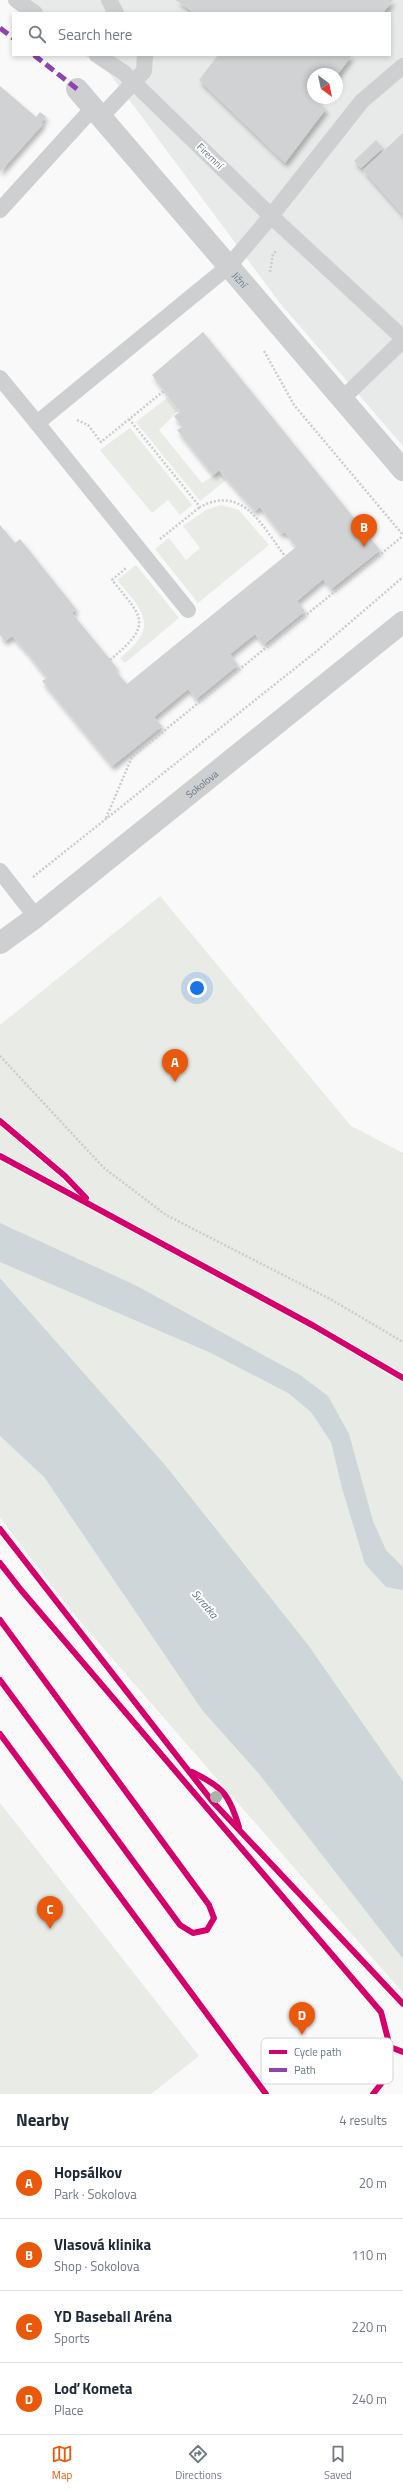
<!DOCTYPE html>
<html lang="en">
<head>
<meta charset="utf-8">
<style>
	body { margin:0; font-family:"Titillium Web",sans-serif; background:#f2f2f3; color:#1f2937 }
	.compass { position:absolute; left:307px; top:68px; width:36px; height:36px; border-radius:50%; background:#fff; box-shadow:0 2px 6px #0003; rotate:147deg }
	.you { position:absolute; left:197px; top:988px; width:14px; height:14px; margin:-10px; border:3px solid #fff; border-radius:50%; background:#1a73e8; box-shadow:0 0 0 6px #1a73e833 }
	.badge { display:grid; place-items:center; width:26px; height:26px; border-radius:50%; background:#ea580c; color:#fff; font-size:13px; font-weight:700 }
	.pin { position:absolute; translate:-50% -33px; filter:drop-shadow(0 1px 2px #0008) }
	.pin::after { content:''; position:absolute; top:21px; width:14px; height:12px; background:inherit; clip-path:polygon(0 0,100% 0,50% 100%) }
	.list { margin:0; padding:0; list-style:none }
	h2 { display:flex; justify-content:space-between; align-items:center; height:52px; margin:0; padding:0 16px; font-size:17px }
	h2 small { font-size:13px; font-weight:400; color:#747a83 }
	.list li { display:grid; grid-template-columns:26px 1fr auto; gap:12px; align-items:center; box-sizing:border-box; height:72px; padding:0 16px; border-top:1px solid #e0e1e3 }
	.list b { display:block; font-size:15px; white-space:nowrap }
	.list p { margin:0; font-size:13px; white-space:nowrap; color:#747a83 }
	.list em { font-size:13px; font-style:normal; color:#747a83 }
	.icon { flex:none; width:22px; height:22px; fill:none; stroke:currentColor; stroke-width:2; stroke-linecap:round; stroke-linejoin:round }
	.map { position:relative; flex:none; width:403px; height:2094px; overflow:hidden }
	.search { position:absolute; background:#fff; box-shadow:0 2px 6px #0003; left:12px; right:12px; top:12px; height:44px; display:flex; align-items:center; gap:10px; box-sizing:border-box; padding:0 14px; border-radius:0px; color:#747a83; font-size:15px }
	.sheet { height:340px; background:#fff }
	nav { display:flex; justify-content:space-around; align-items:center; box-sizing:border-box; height:56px; border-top:1px solid #e0e1e3; background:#fff; font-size:11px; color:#747a83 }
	nav a { display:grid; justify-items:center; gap:2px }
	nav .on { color:#ea580c }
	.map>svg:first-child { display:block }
</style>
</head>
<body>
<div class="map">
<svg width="403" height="2094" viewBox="0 0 403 2094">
	<defs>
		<filter id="shadow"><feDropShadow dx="2.5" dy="4.5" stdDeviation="2" flood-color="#0004"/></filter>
	</defs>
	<rect width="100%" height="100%" fill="#f9f9f9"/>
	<path fill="#e8e9e9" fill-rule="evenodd" d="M 7,0 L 403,0 L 403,446 L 279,302 L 110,74 L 84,55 L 390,55 L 390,13 L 25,13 ZM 313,74 L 337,74 L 337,98 L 313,98 Z"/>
	<g fill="#e8ebe6">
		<path d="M 167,398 L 178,411 L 159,430 L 202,483 L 219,472 L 226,480 L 200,501 L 136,422 Z"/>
		<path d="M 130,428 L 192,505 L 180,515 L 168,500 L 152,513 L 100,450 Z"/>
		<path d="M 221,505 L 239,510 L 269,545 L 198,603 L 155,549 L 169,538 L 186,560 L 200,548 L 183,526 L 206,510 Z"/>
		<path d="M 136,565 L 179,618 L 125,663 L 120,658 C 160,627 144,612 117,580 Z"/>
		<path d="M 160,896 L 351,1126 L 403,1153 L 403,1781 L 309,1646 L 166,1466 L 0,1278 L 0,1025 Z"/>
		<path d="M 0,1436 L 44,1477 L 202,1710 L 259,1774 L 403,1959 L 403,1993 L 71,1611 L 0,1518 Z"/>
		<path d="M 0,1803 L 199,2056 L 151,2094 L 0,2094 Z"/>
	</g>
	<g fill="#ced6d9">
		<path d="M 0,1223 L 135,1285 L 300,1375 L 328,1396 L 349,1434 L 373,1521 L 386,1550 L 403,1567 L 403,1590 L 386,1587 L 365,1564 L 342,1488 L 331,1442 L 311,1412 L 288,1393 L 211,1353 L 0,1262 Z"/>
		<path d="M 0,1278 L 166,1466 L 309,1646 L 403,1781 L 403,1959 L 259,1774 L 202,1710 L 44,1477 L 0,1436 Z"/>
	</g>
	<g fill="#d0d2d3" filter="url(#shadow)">
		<path d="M 176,0 L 393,0 L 383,13 L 194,13 Z"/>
		<path d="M 218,55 L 352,55 L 338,74 L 313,74 L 313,98 L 320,98 L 317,102 L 326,109 L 285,163 L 199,80 Z"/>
		<path d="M 0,86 L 36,117 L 40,112 L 46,117 L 41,122 L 43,124 L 0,172 Z"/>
		<path d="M 403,133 L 403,215 L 363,170 Z"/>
		<path d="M 376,140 L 383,148 L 361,168 L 354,161 Z"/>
		<path d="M 203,332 L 380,550 L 331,589 L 323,579 L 297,601 L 305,611 L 264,644 L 255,634 L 230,654 L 238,665 L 196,699 L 188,689 L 154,717 L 162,726 L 112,766 L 42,681 L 47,678 L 26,651 L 12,636 L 5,641 L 0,635 L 0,525 L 15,543 L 20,539 L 76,609 L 72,613 L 117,668 L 115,670 L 127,684 L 296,547 L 285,532 L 281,534 L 260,507 L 255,511 L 219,470 L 213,475 L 177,430 L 182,427 L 174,416 L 180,412 L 152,375 Z"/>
	</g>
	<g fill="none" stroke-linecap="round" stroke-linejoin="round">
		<g stroke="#cbcccd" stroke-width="2.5" stroke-dasharray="2 2" stroke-linecap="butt">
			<path d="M 270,272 L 273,254 L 276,251"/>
			<path d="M 264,351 L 294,405 L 403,535"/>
			<path d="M 129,419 L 200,507 C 243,484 262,526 285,556"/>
			<path d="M 77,420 L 88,425 L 101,442 L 165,390"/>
			<path d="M 160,539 L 200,507"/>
			<path d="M 110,660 C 153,624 144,619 112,580 L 126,568"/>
			<path d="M 106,818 L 132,757 L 403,536"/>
			<path d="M 33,877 L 318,650 L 403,577"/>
			<path d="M 0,1056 L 104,1168 L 166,1215 L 332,1300 L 403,1342"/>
		</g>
		<g stroke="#cecfd0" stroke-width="16">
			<path d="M 16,0 L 35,13"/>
			<path d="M 109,0 L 116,13"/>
			<path d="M 403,66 L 362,101 L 271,216 L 403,338"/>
			<path d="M 101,117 L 144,71 L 145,55"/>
			<path d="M 0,210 L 93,108"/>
			<path d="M 0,378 L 37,423 L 229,266 L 271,216 L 123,72 L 97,55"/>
			<path d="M 342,399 L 403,340"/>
			<path d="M 37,423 L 188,610"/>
			<path d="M 0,871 L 36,917"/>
		</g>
		<path stroke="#cecfd0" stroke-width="22" id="s1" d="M 77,89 L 403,470"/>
		<path stroke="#cecfd0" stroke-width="22" id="s2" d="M 0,943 L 36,917 L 403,622"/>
		<g stroke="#8e44ad" stroke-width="5" stroke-dasharray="10 5" stroke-linecap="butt">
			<path d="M 0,28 L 13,38"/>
			<path d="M 34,55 L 77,89"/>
		</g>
		<g stroke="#fff" stroke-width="8">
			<g id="cycleway">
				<path d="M 0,1121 L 65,1176 L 86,1198"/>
				<path d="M 0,1156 L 314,1326 L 403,1378"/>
				<path d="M 0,1529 L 212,1801 L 403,2004"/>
				<path d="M 0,1563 L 21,1590 L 381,2012 L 390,2047"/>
				<path d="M 0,1620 L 209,1905 L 214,1918 L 207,1930 L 193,1933 L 180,1925 L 0,1680"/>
				<path d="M 0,1734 L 266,2094"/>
				<path d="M 192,1772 C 223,1787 229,1794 239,1827"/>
				<path d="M 373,2094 L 384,2080 L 390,2047 L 403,2052"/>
			</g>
		</g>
		<use href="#cycleway" stroke="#d6006c" stroke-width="6"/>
	</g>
	<circle fill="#a9b3a7" cx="216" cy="1797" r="6"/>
	<g text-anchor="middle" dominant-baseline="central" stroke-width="4" stroke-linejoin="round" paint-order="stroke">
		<g font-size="10" fill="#657683" stroke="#fff">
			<text transform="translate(210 156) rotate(44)">Firemní</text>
			<text stroke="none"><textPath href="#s1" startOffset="251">Jižní</textPath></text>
			<text stroke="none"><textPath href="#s2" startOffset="257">Sokolova</textPath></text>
		</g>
		<g font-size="11" font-style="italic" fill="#60757c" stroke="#fff">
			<text transform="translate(205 1604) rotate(50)">Svratka</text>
		</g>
	</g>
	<rect x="261" y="2038" width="132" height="46" rx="6" fill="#fff" stroke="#d1d6da" stroke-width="1"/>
	<rect x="269" y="2050" width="18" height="4" fill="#d6006c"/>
	<rect x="269" y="2068" width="18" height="4" fill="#8e44ad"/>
	<g font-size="11" fill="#657683">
		<text x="294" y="2056">Cycle path</text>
		<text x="294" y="2074">Path</text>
	</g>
</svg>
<svg class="compass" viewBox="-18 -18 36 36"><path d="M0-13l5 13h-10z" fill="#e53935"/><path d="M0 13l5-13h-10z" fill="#747a83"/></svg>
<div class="you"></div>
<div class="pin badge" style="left:175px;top:1082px">A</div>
<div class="pin badge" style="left:364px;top:547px">B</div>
<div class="pin badge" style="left:50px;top:1929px">C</div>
<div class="pin badge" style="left:302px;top:2035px">D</div>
<div class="search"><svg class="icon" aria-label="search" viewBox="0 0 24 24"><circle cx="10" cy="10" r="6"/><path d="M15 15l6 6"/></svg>Search here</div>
</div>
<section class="sheet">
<h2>Nearby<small>4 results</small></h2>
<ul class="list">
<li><span class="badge">A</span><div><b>Hopsálkov</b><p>Park · Sokolova</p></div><em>20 m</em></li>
<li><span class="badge">B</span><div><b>Vlasová klinika</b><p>Shop · Sokolova</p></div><em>110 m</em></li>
<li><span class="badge">C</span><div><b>YD Baseball Aréna</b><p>Sports</p></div><em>220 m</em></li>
<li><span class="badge">D</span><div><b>Loď Kometa</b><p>Place</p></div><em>240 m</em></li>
</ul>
</section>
<nav>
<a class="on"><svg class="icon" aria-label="map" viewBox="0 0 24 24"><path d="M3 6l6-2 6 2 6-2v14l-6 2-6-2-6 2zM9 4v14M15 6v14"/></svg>Map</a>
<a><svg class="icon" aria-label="directions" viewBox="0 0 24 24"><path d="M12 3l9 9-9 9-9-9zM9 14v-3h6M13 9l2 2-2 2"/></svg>Directions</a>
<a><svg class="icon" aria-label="saved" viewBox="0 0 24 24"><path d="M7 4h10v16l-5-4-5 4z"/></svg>Saved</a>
</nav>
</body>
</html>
